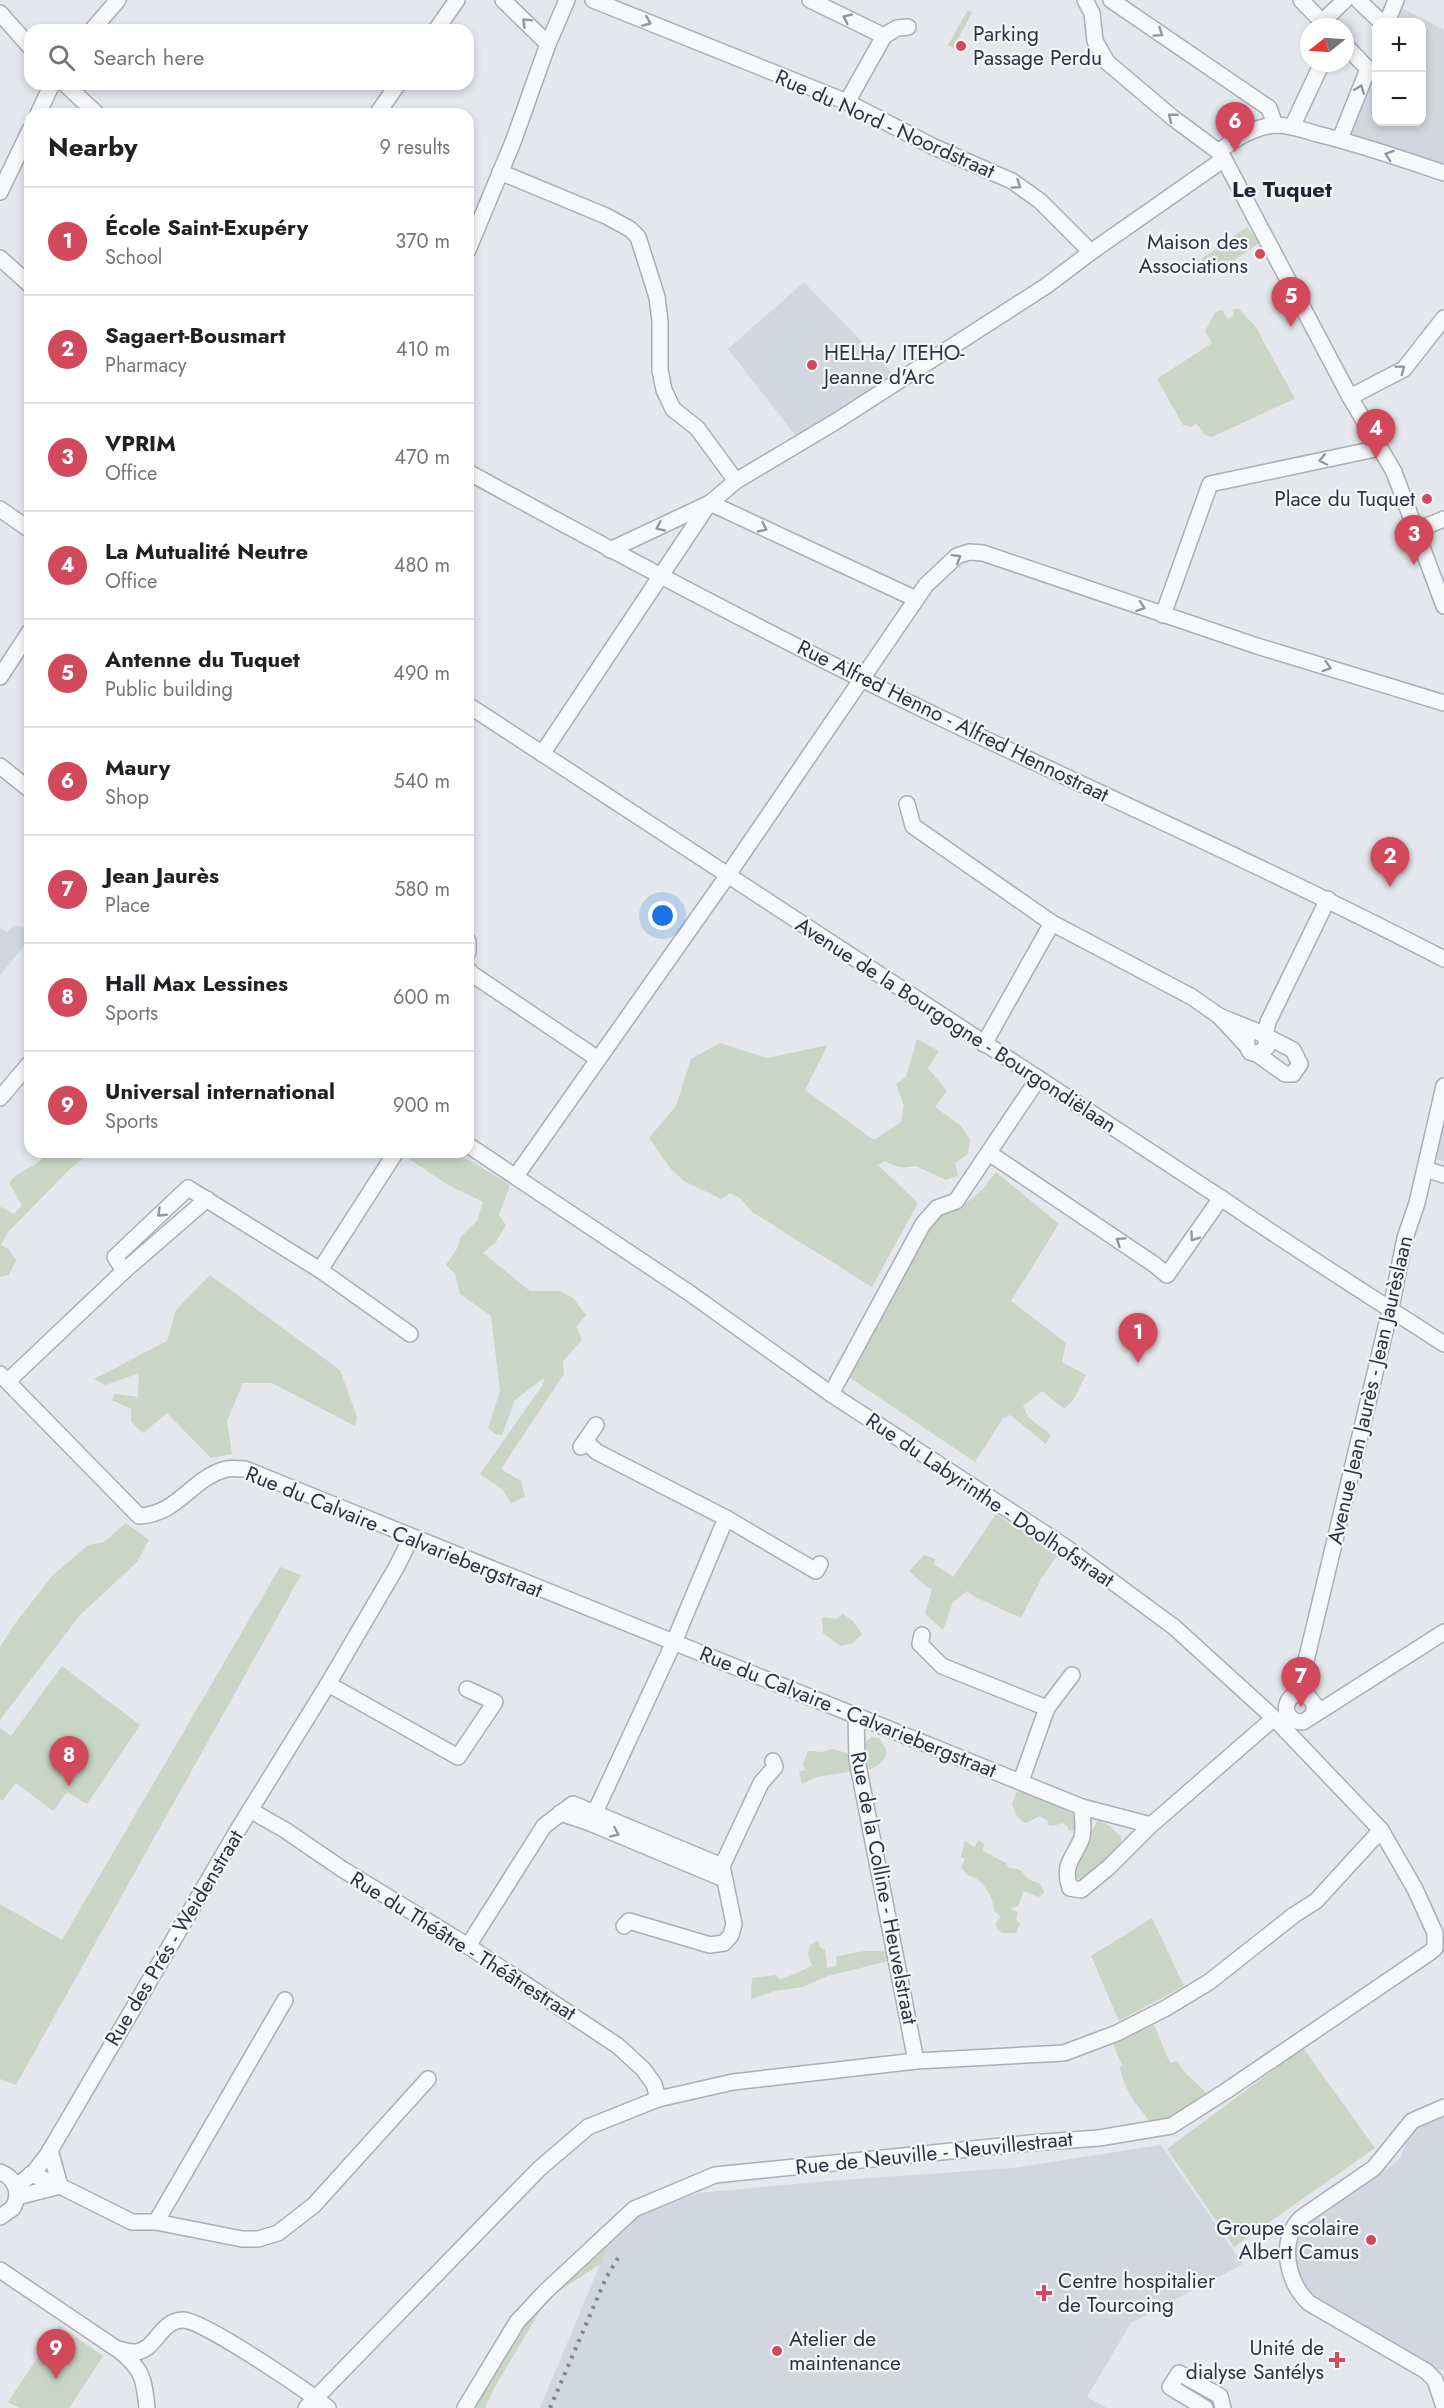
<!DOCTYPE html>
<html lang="en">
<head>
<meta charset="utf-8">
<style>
	body { margin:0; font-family:Jost,sans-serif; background:#f6f6f6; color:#202124 }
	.controls { position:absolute; right:18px; top:18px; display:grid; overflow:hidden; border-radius:12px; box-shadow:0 3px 9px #0003 }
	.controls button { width:54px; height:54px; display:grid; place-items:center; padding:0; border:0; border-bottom:2px solid #e0e0e0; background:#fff; color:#202124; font:30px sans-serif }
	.compass { position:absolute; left:1300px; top:18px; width:54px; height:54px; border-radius:50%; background:#fff; box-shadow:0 3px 9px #0003; rotate:253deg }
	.you { position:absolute; left:663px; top:916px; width:21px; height:21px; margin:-15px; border:4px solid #fff; border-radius:50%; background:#1a73e8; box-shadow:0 0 0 9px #1a73e833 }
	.badge { display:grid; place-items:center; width:39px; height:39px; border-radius:50%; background:#d1495b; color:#fff; font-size:20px; font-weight:700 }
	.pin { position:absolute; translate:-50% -50px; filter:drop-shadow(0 2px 3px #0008) }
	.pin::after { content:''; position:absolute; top:32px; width:21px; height:18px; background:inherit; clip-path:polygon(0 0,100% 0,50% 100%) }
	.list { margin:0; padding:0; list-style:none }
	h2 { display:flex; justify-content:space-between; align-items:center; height:78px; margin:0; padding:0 24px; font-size:26px }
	h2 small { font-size:20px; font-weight:400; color:#757577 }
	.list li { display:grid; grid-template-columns:39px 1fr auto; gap:18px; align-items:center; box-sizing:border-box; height:108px; padding:0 24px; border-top:2px solid #e0e0e0 }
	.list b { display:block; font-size:22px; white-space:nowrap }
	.list p { margin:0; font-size:20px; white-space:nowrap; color:#757577 }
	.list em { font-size:20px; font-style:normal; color:#757577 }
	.icon { flex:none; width:33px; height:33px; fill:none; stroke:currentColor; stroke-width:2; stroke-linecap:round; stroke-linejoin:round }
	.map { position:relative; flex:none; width:1444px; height:2408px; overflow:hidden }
	.search { position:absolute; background:#fff; box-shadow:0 3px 9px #0003; left:24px; top:24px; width:450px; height:66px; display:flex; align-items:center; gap:15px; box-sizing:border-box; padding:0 21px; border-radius:18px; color:#757577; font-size:22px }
	.panel { position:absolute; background:#fff; box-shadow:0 3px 9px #0003; left:24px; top:108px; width:450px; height:1050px; border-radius:18px }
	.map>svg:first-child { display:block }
</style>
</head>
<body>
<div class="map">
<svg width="1444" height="2408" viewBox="0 0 1444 2408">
	<rect width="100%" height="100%" fill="#e4e7ec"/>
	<g fill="#d2d6de">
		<path d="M 1400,7 L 1444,30 L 1444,164 L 1347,132 L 1376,63 L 1376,122 L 1422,122 L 1422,22 L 1394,22 Z"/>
		<path d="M 804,282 L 900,381 L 799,440 L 728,349 Z"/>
		<path d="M 30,924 L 30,939 L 0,975 L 0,928 L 7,932 L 14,925 L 26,928 Z"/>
		<path d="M 1444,1121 L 1444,1162 L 1435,1159 Z"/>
		<path d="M 1444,2115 L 1444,2369 L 1436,2371 L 1314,2303 L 1297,2281 L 1295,2248 L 1308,2219 L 1393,2165 L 1400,2158 L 1410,2134 L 1418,2126 Z"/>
		<path d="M 1161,2145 L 1243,2264 L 1131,2323 L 1087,2397 L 1107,2408 L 540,2408 L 607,2248 L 638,2216 L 698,2193 L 828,2181 L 1012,2168 Z"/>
	</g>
	<g fill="#c9d6c5">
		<path d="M 968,10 L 972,13 L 953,48 L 948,45 Z"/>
		<path d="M 1247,227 L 1259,243 L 1213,275 L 1201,259 Z"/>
		<path d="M 1238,308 L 1255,326 L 1293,395 L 1294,399 L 1212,437 L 1205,435 L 1196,423 L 1192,427 L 1183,425 L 1157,379 L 1212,343 L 1205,331 L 1216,312 L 1222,310 L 1228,319 L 1234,314 L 1232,310 Z"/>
		<path d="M 917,1039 L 939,1051 L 928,1068 L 947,1091 L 935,1107 L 960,1125 L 970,1139 L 968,1154 L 955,1163 L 958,1175 L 946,1180 L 916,1166 C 903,1169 896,1167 885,1161 L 878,1165 L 918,1203 L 872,1287 L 752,1212 L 740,1198 L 730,1193 L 721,1199 L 684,1181 L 671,1169 L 649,1138 L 676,1106 L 691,1059 L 720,1043 L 767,1058 L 828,1045 L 805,1090 L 874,1140 L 901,1122 L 904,1106 L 896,1084 L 906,1077 Z"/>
		<path d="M 48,1152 L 90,1153 L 71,1168 L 8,1232 L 1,1245 L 8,1249 L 16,1260 L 9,1275 L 0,1277 L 0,1208 L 1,1207 L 14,1214 L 22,1205 L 9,1183 C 19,1169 39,1167 48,1152 Z"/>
		<path d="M 405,1152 L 450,1152 L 473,1162 L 510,1185 L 499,1215 L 506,1225 L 496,1242 L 483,1253 L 530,1291 L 561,1291 L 573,1298 L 586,1315 L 576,1327 L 582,1340 L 563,1361 L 564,1374 L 501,1469 L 521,1481 L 525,1497 L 511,1503 L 502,1489 L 480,1474 L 542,1386 L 545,1377 L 515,1400 L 502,1435 L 495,1434 L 488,1428 L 500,1391 L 491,1316 L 460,1294 L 455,1274 L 446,1265 L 458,1247 L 460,1238 L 477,1221 L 483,1202 L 448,1185 L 403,1155 Z"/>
		<path d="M 996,1172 L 1059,1224 L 1011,1301 L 1066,1343 L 1062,1362 L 1086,1375 L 1074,1399 L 1064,1409 L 1042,1391 L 1023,1406 L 1028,1417 L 1051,1435 L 1046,1444 L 1010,1415 L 1003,1418 L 975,1462 L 850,1378 L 926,1232 L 943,1214 L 960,1208 L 982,1190 Z"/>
		<path d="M 210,1275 L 340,1370 L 357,1417 L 355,1426 L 272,1383 L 243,1383 L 227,1421 L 232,1454 L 211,1458 L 167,1413 L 143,1433 L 131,1422 L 131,1409 L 112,1400 L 115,1394 L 138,1397 L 139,1373 L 106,1385 L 94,1379 L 167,1341 L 176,1310 Z"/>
		<path d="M 996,1514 L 1059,1553 L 1041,1579 L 1021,1618 L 975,1597 L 967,1591 L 953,1602 L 943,1630 L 925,1614 L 932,1589 L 927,1587 L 909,1571 L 924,1555 L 935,1559 L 934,1564 L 953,1577 Z"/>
		<path d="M 126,1523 L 149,1540 L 137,1562 L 80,1615 L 0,1720 L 0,1647 L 14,1625 L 52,1576 L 88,1545 L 104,1542 Z"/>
		<path d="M 280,1567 L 301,1575 L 16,2085 L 0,2079 L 0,1904 L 62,1940 Z"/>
		<path d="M 843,1614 L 853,1621 L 862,1634 L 853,1643 L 841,1646 L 823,1633 L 822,1617 L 837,1619 Z"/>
		<path d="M 62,1666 L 140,1725 L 87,1804 L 67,1792 L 53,1811 L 16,1783 L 2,1801 L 0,1799 L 0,1728 L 11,1736 Z"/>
		<path d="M 871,1737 L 879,1738 C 881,1742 886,1748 886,1751 C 887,1760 875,1770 867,1769 L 860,1748 Z"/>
		<path d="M 832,1749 L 851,1754 L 854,1771 L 817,1777 L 802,1784 L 799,1772 L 805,1770 L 803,1764 L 808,1751 L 823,1752 Z"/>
		<path d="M 1017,1791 C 1038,1797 1063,1803 1078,1819 L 1078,1832 L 1068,1830 L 1068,1827 L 1062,1823 L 1053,1826 L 1047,1825 L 1048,1821 L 1040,1816 L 1026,1823 C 1017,1819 1015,1813 1012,1803 Z"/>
		<path d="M 1098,1820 L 1110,1826 L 1121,1837 L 1121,1847 L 1087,1878 L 1081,1880 L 1074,1877 L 1075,1859 Z"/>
		<path d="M 979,1840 L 984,1844 L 983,1851 L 1006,1863 L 1009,1868 L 1018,1869 C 1023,1871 1026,1878 1030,1880 C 1038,1884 1042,1881 1044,1893 L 1039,1897 L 1024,1891 L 1018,1906 L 1012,1907 L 1011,1910 L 1018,1912 L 1016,1919 L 1020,1924 L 1016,1933 L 1002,1933 L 997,1929 L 996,1923 L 1001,1917 L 994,1911 C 994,1897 982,1877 967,1875 L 961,1867 L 965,1859 L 961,1857 L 965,1841 L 974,1847 Z"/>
		<path d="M 1152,1918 L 1184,1986 L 1119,2021 L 1091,1956 Z"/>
		<path d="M 818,1940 L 820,1947 L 825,1950 L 827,1968 L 837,1965 L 836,1957 C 855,1952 870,1949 889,1952 L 889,1961 L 828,1976 L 803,1987 L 775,1991 L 751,1999 L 752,1978 L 776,1975 L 780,1980 L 812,1966 L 808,1954 L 810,1945 Z"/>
		<path d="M 1154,2025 L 1170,2063 L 1177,2061 C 1185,2076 1200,2084 1211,2099 L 1156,2129 C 1141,2110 1124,2092 1120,2067 L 1122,2065 L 1112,2042 Z"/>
		<path d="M 1303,2048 L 1375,2148 L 1234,2247 L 1167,2149 Z"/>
		<path d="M 634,2209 L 638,2216 L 607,2248 L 602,2263 L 547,2299 L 493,2390 L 485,2408 L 470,2408 L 517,2322 Z"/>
		<path d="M 59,2325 L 103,2356 L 69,2408 L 19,2408 L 8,2402 Z"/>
	</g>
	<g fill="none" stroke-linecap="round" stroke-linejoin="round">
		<g stroke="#a9aeb7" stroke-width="18">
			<g id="minor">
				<path d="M 503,0 L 548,44"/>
				<path d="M 593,0 L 847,102 L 932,146 L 1012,181 L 1040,201 L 1091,252"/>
				<path d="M 810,0 L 884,36"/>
				<path d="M 1085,0 L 1092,13 L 1095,41 L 1107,62 L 1173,118 L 1219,152 L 1224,159 L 1350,397 L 1394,472 L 1444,606"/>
				<path d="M 1111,0 L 1269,108 L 1275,125"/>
				<path d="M 1301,0 L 1327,27"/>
				<path d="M 1358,0 L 1381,22"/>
				<path d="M 0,13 L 30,47"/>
				<path d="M 1322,22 L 1345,0"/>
				<path d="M 1387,22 L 1396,0"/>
				<path d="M 92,30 L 118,0"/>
				<path d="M 436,30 L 457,0"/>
				<path d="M 65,84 L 97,114"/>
				<path d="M 847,102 L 884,36 L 897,28 L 908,27"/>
				<path d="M 38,114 L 52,84"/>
				<path d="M 377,114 L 398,84"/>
				<path d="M 1292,127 L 1322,63"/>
				<path d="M 1340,139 L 1368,69 L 1345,45"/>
				<path d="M 1219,152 C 1233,139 1256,126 1276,125 C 1290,125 1304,130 1317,134 C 1360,144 1402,159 1444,173"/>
				<path d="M 500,172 L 606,216 L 630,229 L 638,237 L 657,297 L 660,321 L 660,370 L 664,390 L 673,409 L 697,428 L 736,481"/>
				<path d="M 0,192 L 30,130"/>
				<path d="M 468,250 L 513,142 L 548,44 L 567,0"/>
				<path d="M 0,258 L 30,285"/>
				<path d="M 1350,397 L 1404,369 L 1444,318"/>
				<path d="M 468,472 C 625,558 783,642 945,720 C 1111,799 1280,874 1444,959"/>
				<path d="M 710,503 L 916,599"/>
				<path d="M 0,509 L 30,530"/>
				<path d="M 1417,530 L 1444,519"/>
				<path d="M 610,550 L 710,503 L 736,481 L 835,422 L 1046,286 L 1091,252 L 1224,159"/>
				<path d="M 1163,615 L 1210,484 L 1380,448"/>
				<path d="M 0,677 L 30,631"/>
				<path d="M 468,705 L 1221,1198 C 1295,1249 1370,1296 1444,1344"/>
				<path d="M 542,754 L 708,505"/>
				<path d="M 0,766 L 30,790"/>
				<path d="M 907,804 L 913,826 L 1052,923 L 1192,997 L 1219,1016"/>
				<path d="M 468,941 L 468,952"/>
				<path d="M 468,969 L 472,974 L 598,1059"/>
				<path d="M 984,1044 L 1052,923"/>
				<path d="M 1246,1045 L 1219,1016 L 1256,1031"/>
				<path d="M 1257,1054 L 1285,1074 L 1293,1074 L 1300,1064 L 1293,1050 L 1256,1031 L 1249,1033 C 1245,1041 1246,1045 1250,1052 L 1257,1054 L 1267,1047 L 1265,1035 L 1268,1022 L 1328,899"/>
				<path d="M 0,1098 L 30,1063"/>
				<path d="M 396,1152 L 320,1270 L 410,1334"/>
				<path d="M 989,1153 L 1155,1265 L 1167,1275 L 1221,1198"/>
				<path d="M 1425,1169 L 1444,1175"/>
				<path d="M 516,1176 L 723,882 L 926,585 L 957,556 L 969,552 L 983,553 L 1257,646 L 1444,703"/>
				<path d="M 124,1271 L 115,1257 L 188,1188 L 320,1270"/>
				<path d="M 0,1374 L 139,1516 C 179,1514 190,1479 226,1469 C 231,1468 239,1469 245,1469 L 1082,1807 L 1151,1825"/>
				<path d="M 8,1381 L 124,1271 L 207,1199"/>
				<path d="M 831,1394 L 923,1224 L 937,1208 L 956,1201 L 1038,1079"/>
				<path d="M 585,1441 L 597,1452 L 726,1518 L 816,1571 L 820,1564"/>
				<path d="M 581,1447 L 596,1425"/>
				<path d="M 922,1635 L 920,1644 L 942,1666 L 1047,1708"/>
				<path d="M 328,1684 L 458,1757 L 495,1702 L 467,1689"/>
				<path d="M 1295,1694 L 1305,1665 L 1393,1298 L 1405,1238 L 1417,1203 L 1444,1086"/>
				<path d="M 1313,1714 L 1315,1705 L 1307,1695 L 1295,1694 C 1280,1704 1286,1722 1303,1722 L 1444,1632"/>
				<path d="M 856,1715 L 857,1760 L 916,2061"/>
				<path d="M 1021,1781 L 1047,1708 L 1072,1675"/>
				<path d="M 1082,1807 C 1082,1816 1085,1831 1081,1840 C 1073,1859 1062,1865 1070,1888 L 1081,1890 L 1109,1867 L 1151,1825 L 1274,1718"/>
				<path d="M 250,1810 L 285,1830 L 342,1869 L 468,1946 L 618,2046 L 643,2069 L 654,2084 L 658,2099"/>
				<path d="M 560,1813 L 590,1823 L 724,1879"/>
				<path d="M 590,1823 L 674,1642 L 726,1518"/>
				<path d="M 624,1926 L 629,1921 L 710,1945 L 724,1943 L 731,1935 L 734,1924 L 722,1866 L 761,1783 L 775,1767 L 773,1761"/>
				<path d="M 468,1946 L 544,1826 L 573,1804 L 722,1866"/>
				<path d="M 1444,2107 L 1412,2121 L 1374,2168 L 1301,2218 C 1278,2241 1287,2282 1309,2303 L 1426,2371 L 1435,2380 L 1444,2407"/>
				<path d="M 50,2150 L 60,2186 L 132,2222 L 156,2222 L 242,2239 L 258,2239 L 278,2233 L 314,2205 L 428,2079"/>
				<path d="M 0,2172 C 16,2178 21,2193 13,2208 L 0,2217"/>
				<path d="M 16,2187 L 35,2171 L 48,2154 L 236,1833 L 328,1684 L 396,1568 L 411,1538"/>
				<path d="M 17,2197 L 60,2186 L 31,2174"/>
				<path d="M 156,2222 L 285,2000"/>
				<path d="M 0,2270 L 117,2349 C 123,2350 130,2352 135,2352 C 156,2351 160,2320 183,2320 C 203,2320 309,2392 328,2408"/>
				<path d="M 120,2351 C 143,2370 144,2379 147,2408"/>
				<path d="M 306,2408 L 539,2169 L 588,2127 L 658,2099 L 733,2082 L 916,2061 L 1064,2053 L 1117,2033 L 1166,2008 L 1209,1982 L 1294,1915 L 1316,1901 L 1381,1830"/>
				<path d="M 465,2408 L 517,2322 L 546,2291 L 634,2209 L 715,2175 L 1030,2143 L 1099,2138 L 1171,2126 L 1226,2091 L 1429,1953 L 1435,1948 L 1435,1933 L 1415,1889 L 1381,1830 L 1274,1718 L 1174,1627 L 1064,1546 L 831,1394 L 688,1292 L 468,1145"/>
				<path d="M 1205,2408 L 1170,2387 L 1179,2373 L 1220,2396 L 1223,2408"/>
			</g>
		</g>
		<use href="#minor" stroke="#f7f8fa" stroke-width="15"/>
		<path stroke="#7d8696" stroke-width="4" stroke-dasharray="3 6" stroke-linecap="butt" d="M 550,2408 L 606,2278 L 618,2258"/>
	</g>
	<defs><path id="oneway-chevron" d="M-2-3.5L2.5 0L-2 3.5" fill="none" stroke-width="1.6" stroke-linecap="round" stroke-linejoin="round" transform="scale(1.5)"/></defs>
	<g stroke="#9196a0">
		<use href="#oneway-chevron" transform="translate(847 18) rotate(-154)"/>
		<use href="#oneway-chevron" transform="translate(526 22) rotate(-136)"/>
		<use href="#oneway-chevron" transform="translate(647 22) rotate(23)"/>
		<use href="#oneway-chevron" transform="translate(1159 33) rotate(34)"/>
		<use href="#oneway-chevron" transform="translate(1360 89) rotate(-69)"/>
		<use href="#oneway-chevron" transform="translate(1172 117) rotate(-141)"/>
		<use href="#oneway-chevron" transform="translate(1389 155) rotate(-162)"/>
		<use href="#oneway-chevron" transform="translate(1017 185) rotate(34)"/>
		<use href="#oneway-chevron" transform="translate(1401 369) rotate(-37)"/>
		<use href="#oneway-chevron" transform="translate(1323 460) rotate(168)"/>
		<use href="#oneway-chevron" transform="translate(660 527) rotate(155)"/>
		<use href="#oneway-chevron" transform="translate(763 528) rotate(25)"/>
		<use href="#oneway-chevron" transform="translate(957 558) rotate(-32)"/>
		<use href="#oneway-chevron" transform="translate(1141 607) rotate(19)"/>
		<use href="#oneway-chevron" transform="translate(1327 667) rotate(17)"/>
		<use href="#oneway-chevron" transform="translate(161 1213) rotate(137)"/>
		<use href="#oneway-chevron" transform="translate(1194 1237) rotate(125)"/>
		<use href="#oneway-chevron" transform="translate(1120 1241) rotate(-146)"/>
		<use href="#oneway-chevron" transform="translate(615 1833) rotate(23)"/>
	</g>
	<g fill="#d1495b" stroke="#f4f6f9" stroke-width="2">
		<circle cx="961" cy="46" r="6"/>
		<circle cx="1260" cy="254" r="6"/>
		<circle cx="812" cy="365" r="6"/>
		<circle cx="1427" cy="499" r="6"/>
		<circle cx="1371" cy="2240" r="6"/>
		<path d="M1041 2284h6v6h6v6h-6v6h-6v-6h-6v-6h6z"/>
		<circle cx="777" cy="2351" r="6"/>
		<path d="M1334 2351h6v6h6v6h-6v6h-6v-6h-6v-6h6z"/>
	</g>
	<g text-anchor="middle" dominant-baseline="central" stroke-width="4.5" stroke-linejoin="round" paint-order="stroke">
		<g font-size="21" fill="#2b3445" stroke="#f4f6f9" text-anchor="start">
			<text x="973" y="34">Parking<tspan x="973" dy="24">Passage Perdu</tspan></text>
			<text x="1248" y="242" text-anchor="end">Maison des<tspan x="1248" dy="24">Associations</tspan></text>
			<text x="824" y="353">HELHa/ ITEHO-<tspan x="824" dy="24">Jeanne d'Arc</tspan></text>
			<text x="1415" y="499" text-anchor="end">Place du Tuquet</text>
			<text x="1359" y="2228" text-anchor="end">Groupe scolaire<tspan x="1359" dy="24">Albert Camus</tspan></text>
			<text x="1058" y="2281">Centre hospitalier<tspan x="1058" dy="24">de Tourcoing</tspan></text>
			<text x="789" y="2339">Atelier de<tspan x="789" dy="24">maintenance</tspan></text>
			<text x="1324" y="2348" text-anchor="end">Unité de<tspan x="1324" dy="24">dialyse Santélys</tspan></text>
		</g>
		<g font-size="21" fill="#2b3445" stroke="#f4f6f9">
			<text transform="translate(885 124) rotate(24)">Rue du Nord - Noordstraat</text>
			<text transform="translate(953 721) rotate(26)">Rue Alfred Henno - Alfred Hennostraat</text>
			<text transform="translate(956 1025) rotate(33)">Avenue de la Bourgogne - Bourgondiëlaan</text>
			<text transform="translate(1370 1390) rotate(-77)">Avenue Jean Jaurès - Jean Jaurèslaan</text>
			<text transform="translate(990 1500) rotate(34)">Rue du Labyrinthe - Doolhofstraat</text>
			<text transform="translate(394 1532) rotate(22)">Rue du Calvaire - Calvariebergstraat</text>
			<text transform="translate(848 1712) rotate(22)">Rue du Calvaire - Calvariebergstraat</text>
			<text transform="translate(884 1888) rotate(79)">Rue de la Colline - Heuvelstraat</text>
			<text transform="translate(174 1938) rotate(-59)">Rue des Prés - Weidenstraat</text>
			<text transform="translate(463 1946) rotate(32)">Rue du Théâtre - Théâtrestraat</text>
			<text transform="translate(934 2153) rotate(-6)">Rue de Neuville - Neuvillestraat</text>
		</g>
		<g font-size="22" font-weight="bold" fill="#1d2536" stroke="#f4f6f9">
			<text x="1282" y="189">Le Tuquet</text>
		</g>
	</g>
</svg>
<div class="controls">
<button>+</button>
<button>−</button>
</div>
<svg class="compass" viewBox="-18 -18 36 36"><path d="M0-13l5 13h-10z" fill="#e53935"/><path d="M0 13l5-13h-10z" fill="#757577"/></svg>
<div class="you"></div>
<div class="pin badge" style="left:1138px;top:1363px">1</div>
<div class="pin badge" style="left:1390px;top:887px">2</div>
<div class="pin badge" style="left:1414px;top:565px">3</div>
<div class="pin badge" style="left:1376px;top:459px">4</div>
<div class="pin badge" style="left:1291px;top:327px">5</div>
<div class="pin badge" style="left:1235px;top:152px">6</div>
<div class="pin badge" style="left:1301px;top:1707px">7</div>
<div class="pin badge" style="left:69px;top:1786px">8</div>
<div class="pin badge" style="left:56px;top:2379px">9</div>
<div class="search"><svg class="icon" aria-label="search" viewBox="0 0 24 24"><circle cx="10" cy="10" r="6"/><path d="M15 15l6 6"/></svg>Search here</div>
<section class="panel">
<h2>Nearby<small>9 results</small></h2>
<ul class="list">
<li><span class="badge">1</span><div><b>École Saint-Exupéry</b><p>School</p></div><em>370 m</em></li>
<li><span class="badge">2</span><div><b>Sagaert-Bousmart</b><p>Pharmacy</p></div><em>410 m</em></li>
<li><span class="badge">3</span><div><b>VPRIM</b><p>Office</p></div><em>470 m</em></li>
<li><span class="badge">4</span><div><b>La Mutualité Neutre</b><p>Office</p></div><em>480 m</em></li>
<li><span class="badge">5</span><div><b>Antenne du Tuquet</b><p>Public building</p></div><em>490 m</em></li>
<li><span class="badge">6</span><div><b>Maury</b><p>Shop</p></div><em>540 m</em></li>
<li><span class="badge">7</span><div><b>Jean Jaurès</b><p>Place</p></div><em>580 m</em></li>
<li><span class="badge">8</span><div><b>Hall Max Lessines</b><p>Sports</p></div><em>600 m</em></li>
<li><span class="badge">9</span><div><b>Universal international</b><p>Sports</p></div><em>900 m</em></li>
</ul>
</section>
</div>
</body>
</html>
